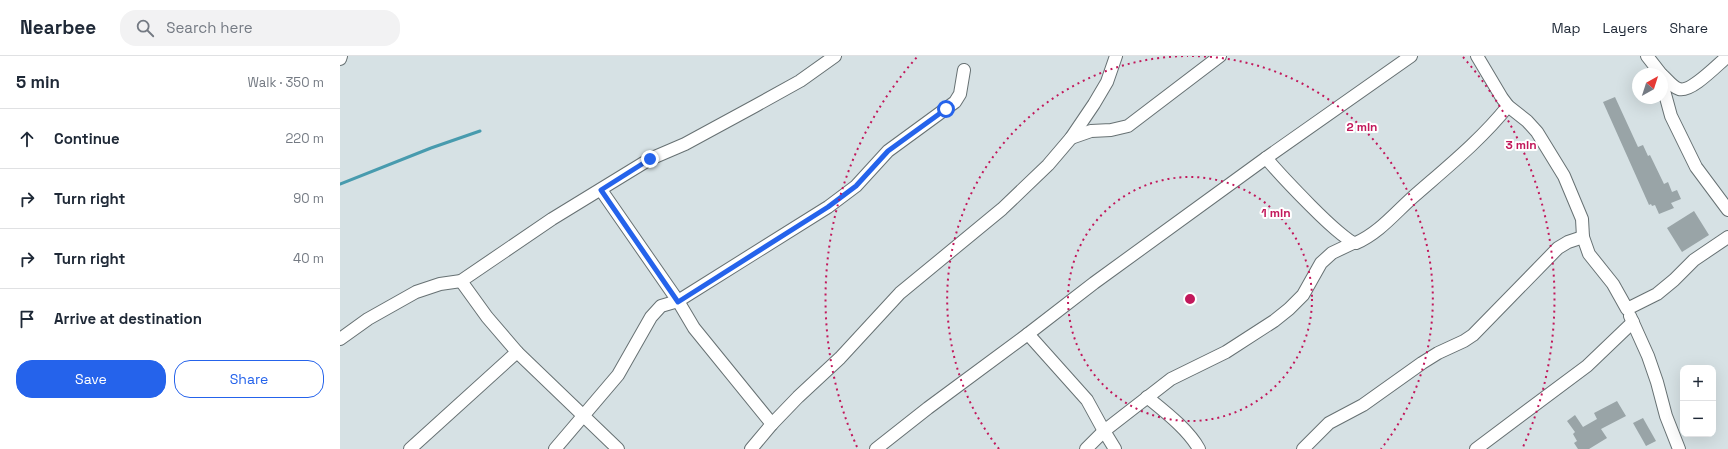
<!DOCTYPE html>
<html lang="en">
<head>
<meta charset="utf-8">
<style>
	body { margin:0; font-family:"Space Grotesk",sans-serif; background:#f2f2f3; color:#1f2937 }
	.controls { position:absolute; right:12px; bottom:12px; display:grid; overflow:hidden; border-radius:8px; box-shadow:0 4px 16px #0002 }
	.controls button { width:36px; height:36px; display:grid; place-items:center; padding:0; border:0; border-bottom:1px solid #e0e1e3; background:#fff; color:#1f2937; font:20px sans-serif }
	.compass { position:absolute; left:1292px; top:12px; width:36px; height:36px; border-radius:50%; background:#fff; box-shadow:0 4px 16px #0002; rotate:39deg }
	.stop { position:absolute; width:12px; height:12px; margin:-9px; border:3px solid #2563eb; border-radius:50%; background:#fff }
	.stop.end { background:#2563eb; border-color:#fff; box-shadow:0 1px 4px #0008 }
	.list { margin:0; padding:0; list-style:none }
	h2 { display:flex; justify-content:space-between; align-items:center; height:52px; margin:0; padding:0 16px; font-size:17px }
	h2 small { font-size:13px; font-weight:400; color:#747a83 }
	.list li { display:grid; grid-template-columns:26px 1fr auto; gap:12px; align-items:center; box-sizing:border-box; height:60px; padding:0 16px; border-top:1px solid #e0e1e3 }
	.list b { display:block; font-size:15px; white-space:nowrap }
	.list em { font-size:13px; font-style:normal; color:#747a83 }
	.actions { display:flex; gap:8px; padding:12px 16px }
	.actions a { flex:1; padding:9px 0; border:1px solid #2563eb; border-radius:16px; text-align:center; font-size:14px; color:#2563eb }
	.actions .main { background:#2563eb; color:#fff }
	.icon { flex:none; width:22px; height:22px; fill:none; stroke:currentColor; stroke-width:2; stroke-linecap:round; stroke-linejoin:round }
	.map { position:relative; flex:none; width:1388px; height:393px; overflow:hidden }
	header { display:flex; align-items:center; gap:24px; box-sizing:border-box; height:56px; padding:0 20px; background:#fff; border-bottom:1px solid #e0e1e3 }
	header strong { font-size:19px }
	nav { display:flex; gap:22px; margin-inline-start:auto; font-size:14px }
	.search { width:280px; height:36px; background:#f2f2f3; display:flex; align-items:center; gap:10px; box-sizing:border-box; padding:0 14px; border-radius:16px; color:#747a83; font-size:15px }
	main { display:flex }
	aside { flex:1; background:#fff }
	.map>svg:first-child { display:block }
</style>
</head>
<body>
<header>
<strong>Nearbee</strong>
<div class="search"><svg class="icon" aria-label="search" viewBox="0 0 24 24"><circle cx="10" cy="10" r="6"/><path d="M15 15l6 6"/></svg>Search here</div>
<nav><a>Map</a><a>Layers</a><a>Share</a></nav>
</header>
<main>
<aside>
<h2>5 min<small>Walk · 350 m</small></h2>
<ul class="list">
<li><svg class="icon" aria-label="ahead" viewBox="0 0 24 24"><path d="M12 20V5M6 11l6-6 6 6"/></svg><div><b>Continue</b></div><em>220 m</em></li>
<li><svg class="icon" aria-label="right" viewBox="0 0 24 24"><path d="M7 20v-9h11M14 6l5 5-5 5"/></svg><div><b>Turn right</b></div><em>90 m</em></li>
<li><svg class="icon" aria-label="right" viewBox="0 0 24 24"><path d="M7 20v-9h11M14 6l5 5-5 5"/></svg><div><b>Turn right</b></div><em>40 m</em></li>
<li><svg class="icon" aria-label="arrive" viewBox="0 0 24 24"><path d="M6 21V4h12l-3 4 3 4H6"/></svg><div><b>Arrive at destination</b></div></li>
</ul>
<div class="actions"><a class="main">Save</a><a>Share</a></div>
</aside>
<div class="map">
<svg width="1388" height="393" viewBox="0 0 1388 393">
	<rect width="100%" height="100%" fill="#d6e1e4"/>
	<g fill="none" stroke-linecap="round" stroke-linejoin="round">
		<path stroke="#489bae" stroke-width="3" d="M 0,128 L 91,92 L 140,75"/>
	</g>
	<g fill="#99a4a7">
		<path d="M 1275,41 L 1298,91 L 1303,89 L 1308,100 L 1310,99 L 1324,128 L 1328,126 L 1332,136 L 1337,134 L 1341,143 L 1331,147 L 1334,152 L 1319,158 L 1315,149 L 1312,150 L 1311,148 L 1309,149 L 1263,46 Z"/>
		<path d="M 1354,155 L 1369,179 L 1342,196 L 1327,172 Z"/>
		<path d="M 1277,345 L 1286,360 L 1261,373 L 1267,382 L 1249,393 L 1238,393 L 1234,387 L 1237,385 L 1233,378 L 1235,376 L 1227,365 L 1235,359 L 1243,371 L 1257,363 L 1254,357 Z"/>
		<path d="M 1303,362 L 1316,385 L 1306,390 L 1293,367 Z"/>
	</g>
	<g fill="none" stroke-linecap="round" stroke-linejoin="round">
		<g stroke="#677173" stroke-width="14">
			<g id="minor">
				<path d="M 1137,0 L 1162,42 L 1168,50 L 1187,65 L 1197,76 L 1224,120 L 1242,163 L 1243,181 L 1249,198 L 1273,228 L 1287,253 L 1317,238 L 1334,224 L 1354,204 L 1388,181"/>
				<path d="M 1307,0 L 1321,18"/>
				<path d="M 0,3 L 1,0"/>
				<path d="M 1322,19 C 1327,23 1332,31 1339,33 C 1351,37 1378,8 1388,0"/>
				<path d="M 1322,27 L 1331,60 L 1356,111 L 1388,154"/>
				<path d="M 731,82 L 751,75 L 771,74 L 788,70 L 880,0"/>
				<path d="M 926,102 C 937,115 1003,187 1016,187 C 1039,177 1055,157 1073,141 C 1106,112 1141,84 1168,50"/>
				<path d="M 261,134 L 338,245 L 354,272 L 432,368"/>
				<path d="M 121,225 L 147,261 L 177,296 L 278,393"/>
				<path d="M 1290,260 L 1308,300 L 1317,326 L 1326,360 L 1339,393"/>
				<path d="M 688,278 L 747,344 L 764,375 L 831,323 L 886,296 L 934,265 L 949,253 L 963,239 L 981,207 L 992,197 L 1013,187"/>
				<path d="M 0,283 L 28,263 L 76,236 L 100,228 L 121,225 L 212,163 L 310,103 L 345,88 L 415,50 L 460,25 L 495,0"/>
				<path d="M 807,341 C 824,355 848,373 859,393"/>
				<path d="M 70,393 L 177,296"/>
				<path d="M 215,393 L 278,319 L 311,261 L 321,250 L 338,245 L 488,151 L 516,130 L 548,95 L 615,46 L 620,38 L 624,14"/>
				<path d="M 411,393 L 432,368 L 458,341 L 500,302 L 560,237 L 662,153 L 708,109 L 731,82 L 754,48 L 767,26 L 776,0"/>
				<path d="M 536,393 L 588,352 L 688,278 L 754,227 L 926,102 L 1071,0"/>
				<path d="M 746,393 L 764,375 L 775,393"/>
				<path d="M 963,393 L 989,367 L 1023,349 L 1082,307 L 1098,297 L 1124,285 L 1133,279 L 1218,192 L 1228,186 L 1243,181"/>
				<path d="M 1136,393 L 1247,310 L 1293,266"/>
			</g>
		</g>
		<use href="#minor" stroke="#fff" stroke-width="12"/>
	</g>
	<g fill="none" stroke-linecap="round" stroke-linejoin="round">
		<path stroke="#2563eb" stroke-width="5" d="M 310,103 L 261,134 L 338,246 L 488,151 L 516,130 L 548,95 L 606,53"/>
	</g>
	<g fill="none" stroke="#c2185b" stroke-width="2" stroke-dasharray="2 4">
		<circle cx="850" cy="243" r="122"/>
		<path d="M659 393A243 243 0 0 1 848 0M852 0A243 243 0 0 1 1041 393"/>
		<path d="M517 391A365 365 0 0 1 577 1M1123 1A365 365 0 0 1 1183 391"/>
	</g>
	<circle cx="850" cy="243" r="6" fill="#c2185b" stroke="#fff" stroke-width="2"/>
	<g font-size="12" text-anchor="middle" font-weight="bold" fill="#c2185b" stroke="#fff" stroke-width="4" stroke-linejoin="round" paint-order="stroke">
		<text x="1022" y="75">2 min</text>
		<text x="1181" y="93">3 min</text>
		<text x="936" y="161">1 min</text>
	</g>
</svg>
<div class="controls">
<button>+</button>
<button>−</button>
</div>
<svg class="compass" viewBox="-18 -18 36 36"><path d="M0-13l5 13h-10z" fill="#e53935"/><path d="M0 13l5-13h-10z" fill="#747a83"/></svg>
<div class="stop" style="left:606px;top:53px"></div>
<div class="stop end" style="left:310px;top:103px"></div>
</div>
</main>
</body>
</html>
